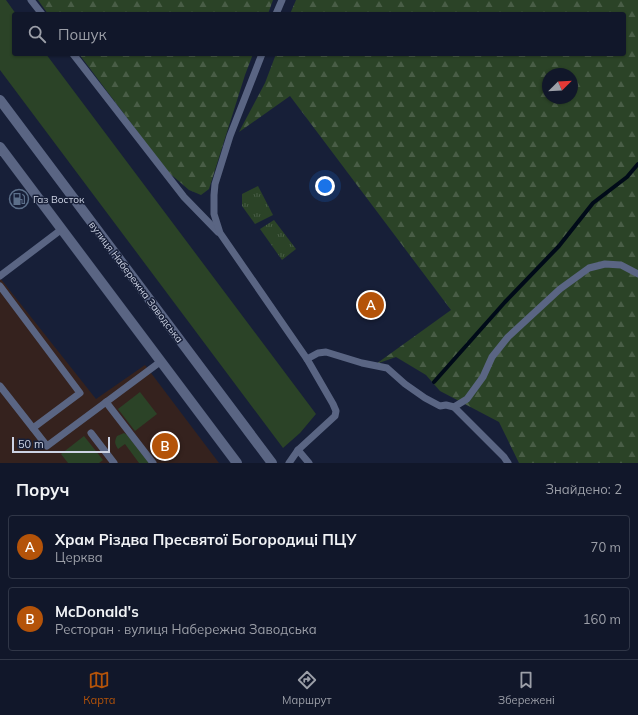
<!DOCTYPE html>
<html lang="uk">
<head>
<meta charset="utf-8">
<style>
	body { margin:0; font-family:Mulish,sans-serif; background:#1e2436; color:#f1f3f6 }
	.compass { position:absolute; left:542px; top:68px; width:36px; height:36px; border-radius:50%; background:#11172a; box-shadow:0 1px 3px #0004; rotate:66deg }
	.scale { position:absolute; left:12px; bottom:10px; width:98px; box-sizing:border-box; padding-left:4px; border:2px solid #cdd3e4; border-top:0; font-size:11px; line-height:14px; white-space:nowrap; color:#cdd3e4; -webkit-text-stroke:3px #171f38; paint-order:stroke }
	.you { position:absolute; left:325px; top:186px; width:14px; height:14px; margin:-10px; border:3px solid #fff; border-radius:50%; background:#1a73e8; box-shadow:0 0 0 6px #1a73e833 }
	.badge { display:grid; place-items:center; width:26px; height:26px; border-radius:50%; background:#b45309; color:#fff; font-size:13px; font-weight:700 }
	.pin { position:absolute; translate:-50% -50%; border:2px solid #fff; box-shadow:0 1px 4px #0006 }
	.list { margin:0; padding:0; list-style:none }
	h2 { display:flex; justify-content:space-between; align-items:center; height:52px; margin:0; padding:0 16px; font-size:17px }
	h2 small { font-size:13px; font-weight:400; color:#9c9fa8 }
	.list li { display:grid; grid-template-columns:26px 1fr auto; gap:12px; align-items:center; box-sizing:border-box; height:64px; margin:0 8px 8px; padding:0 8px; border:1px solid #303647; border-radius:4px }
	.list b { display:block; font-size:15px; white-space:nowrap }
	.list p { margin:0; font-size:13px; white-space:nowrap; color:#9c9fa8 }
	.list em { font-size:13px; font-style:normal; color:#9c9fa8 }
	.icon { flex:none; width:22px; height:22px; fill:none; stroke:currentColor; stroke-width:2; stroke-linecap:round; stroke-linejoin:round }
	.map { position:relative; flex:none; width:638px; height:463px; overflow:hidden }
	.search { position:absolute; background:#11172a; box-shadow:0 1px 3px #0004; left:12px; right:12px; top:12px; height:44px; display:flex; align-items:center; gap:10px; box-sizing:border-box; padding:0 14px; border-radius:4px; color:#9c9fa8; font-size:15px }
	.sheet { height:196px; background:#11172a }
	nav { display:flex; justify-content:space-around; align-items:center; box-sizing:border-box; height:56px; border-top:1px solid #303647; background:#11172a; font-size:11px; color:#9c9fa8 }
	nav a { display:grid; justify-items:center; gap:2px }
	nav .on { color:#b45309 }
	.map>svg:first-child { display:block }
</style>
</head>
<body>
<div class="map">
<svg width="638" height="463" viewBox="0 0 638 463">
	<defs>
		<pattern id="forest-firs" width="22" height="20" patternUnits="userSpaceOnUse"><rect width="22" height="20" fill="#2b4327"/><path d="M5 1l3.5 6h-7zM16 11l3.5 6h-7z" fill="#495d46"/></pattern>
		<pattern id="park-tufts" width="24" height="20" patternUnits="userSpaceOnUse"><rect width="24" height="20" fill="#2b4327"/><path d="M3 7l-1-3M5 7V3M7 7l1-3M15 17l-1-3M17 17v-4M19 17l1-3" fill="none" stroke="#495d46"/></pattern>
	</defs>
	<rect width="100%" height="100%" fill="#171f38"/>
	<path fill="#35221e" d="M 0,278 L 96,399 L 145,365 L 219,463 L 0,463 Z"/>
	<g fill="#2b4327">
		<path d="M 0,0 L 6,0 L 16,14 L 14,14 L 14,54 L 46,54 L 316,414 L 300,433 L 283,448 L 0,70 Z"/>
		<path d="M 140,392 L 157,414 L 135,431 L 118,409 Z"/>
		<path d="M 124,433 L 127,435 L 149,463 L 139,463 L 125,444 L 118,449 C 115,444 114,442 117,436 Z"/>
		<path d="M 84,436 L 103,460 L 99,463 L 68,463 L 61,454 Z"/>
	</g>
	<g fill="url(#forest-firs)" fill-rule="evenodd">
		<path d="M 38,0 L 273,0 L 268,14 L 48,14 Z"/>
		<path d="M 296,0 L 638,0 L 638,463 L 519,463 L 499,422 L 440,391 L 426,375 L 396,357 L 376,364 L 451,310 L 290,96 L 239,132 L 265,83 L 276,54 L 624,54 L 624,14 L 290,14 ZM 548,74 L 572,74 L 572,98 L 548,98 Z"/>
		<path d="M 79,54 L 253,54 L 245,75 L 209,189 L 201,195 L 189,190 L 167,171 Z"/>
	</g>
	<g fill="url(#park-tufts)">
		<path d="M 258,186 L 273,215 L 255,224 L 242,206 L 242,194 Z"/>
		<path d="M 274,220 L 296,249 L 282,260 L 260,229 Z"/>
	</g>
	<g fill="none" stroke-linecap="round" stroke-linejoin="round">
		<path stroke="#000a18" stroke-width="4" d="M 434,382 L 505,302 L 559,246 L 593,203 L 627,177 L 638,164"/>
		<g stroke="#5a6583" stroke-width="7">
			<path d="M 31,0 L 42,14"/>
			<path d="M 276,14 L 282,0"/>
			<path d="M 73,54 L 184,197 L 218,232"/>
			<path d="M 262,54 L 230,136 L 215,184 L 214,195 L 214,214 L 220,233 L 307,359 L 333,404 L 336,411 L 335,416 L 298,450 L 289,463"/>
			<path d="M 0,276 L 62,229"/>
			<path d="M 0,286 L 80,393 L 33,428"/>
			<path d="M 307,359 L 318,353 L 326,352 L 362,363 L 387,368 L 405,384 L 425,398 L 440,406 L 446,405 L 454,407 L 504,457 L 508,463"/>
			<path d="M 0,386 L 47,446 L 160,362"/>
			<path d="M 106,402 L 153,463"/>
			<path d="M 454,407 L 467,399 L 483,377 L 492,357 L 508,337 L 560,289 L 589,268 L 605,264 L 621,265 L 638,274"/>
			<path d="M 91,433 L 114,463"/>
			<path d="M 298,450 L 309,463"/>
		</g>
		<g stroke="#5a6583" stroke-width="10">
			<path d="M 0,100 L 272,463"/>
			<path d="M 0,147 L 237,463"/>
		</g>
	</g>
	<defs>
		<g id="fuel-ring" transform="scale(1)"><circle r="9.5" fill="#171f38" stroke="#5c6f8a" stroke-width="1.5"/><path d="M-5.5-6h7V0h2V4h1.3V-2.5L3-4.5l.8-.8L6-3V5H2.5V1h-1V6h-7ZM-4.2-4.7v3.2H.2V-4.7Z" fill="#5c6f8a"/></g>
	</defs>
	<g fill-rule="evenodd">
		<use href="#fuel-ring" x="19" y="199"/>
	</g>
	<g text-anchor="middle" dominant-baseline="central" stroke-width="3" stroke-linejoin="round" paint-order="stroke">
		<g font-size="10" fill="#cdd3e4" stroke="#171f38" text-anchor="start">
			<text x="33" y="199">Газ Восток</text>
		</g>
		<g font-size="10" fill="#cdd3e4" stroke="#171f38">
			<text transform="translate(136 282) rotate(53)">вулиця Набережна Заводська</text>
		</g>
	</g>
</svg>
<svg class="compass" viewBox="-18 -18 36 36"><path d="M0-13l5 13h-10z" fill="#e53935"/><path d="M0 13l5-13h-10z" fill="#9c9fa8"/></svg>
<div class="scale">50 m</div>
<div class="you"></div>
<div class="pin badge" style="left:371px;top:305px">A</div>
<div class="pin badge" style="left:165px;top:446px">B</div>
<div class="search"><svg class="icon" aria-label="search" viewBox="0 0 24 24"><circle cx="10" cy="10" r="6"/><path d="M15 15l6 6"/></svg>Пошук</div>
</div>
<section class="sheet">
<h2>Поруч<small>Знайдено: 2</small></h2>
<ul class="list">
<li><span class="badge">A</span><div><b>Храм Різдва Пресвятої Богородиці ПЦУ</b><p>Церква</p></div><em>70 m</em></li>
<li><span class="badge">B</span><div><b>McDonald's</b><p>Ресторан · вулиця Набережна Заводська</p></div><em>160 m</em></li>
</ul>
</section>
<nav>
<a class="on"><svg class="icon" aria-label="map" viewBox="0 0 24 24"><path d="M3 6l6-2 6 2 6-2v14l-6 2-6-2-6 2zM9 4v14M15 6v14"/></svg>Карта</a>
<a><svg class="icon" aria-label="directions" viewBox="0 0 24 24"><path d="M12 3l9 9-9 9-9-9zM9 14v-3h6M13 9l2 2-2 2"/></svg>Маршрут</a>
<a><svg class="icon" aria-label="saved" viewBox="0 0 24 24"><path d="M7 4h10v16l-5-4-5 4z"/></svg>Збережені</a>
</nav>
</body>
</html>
